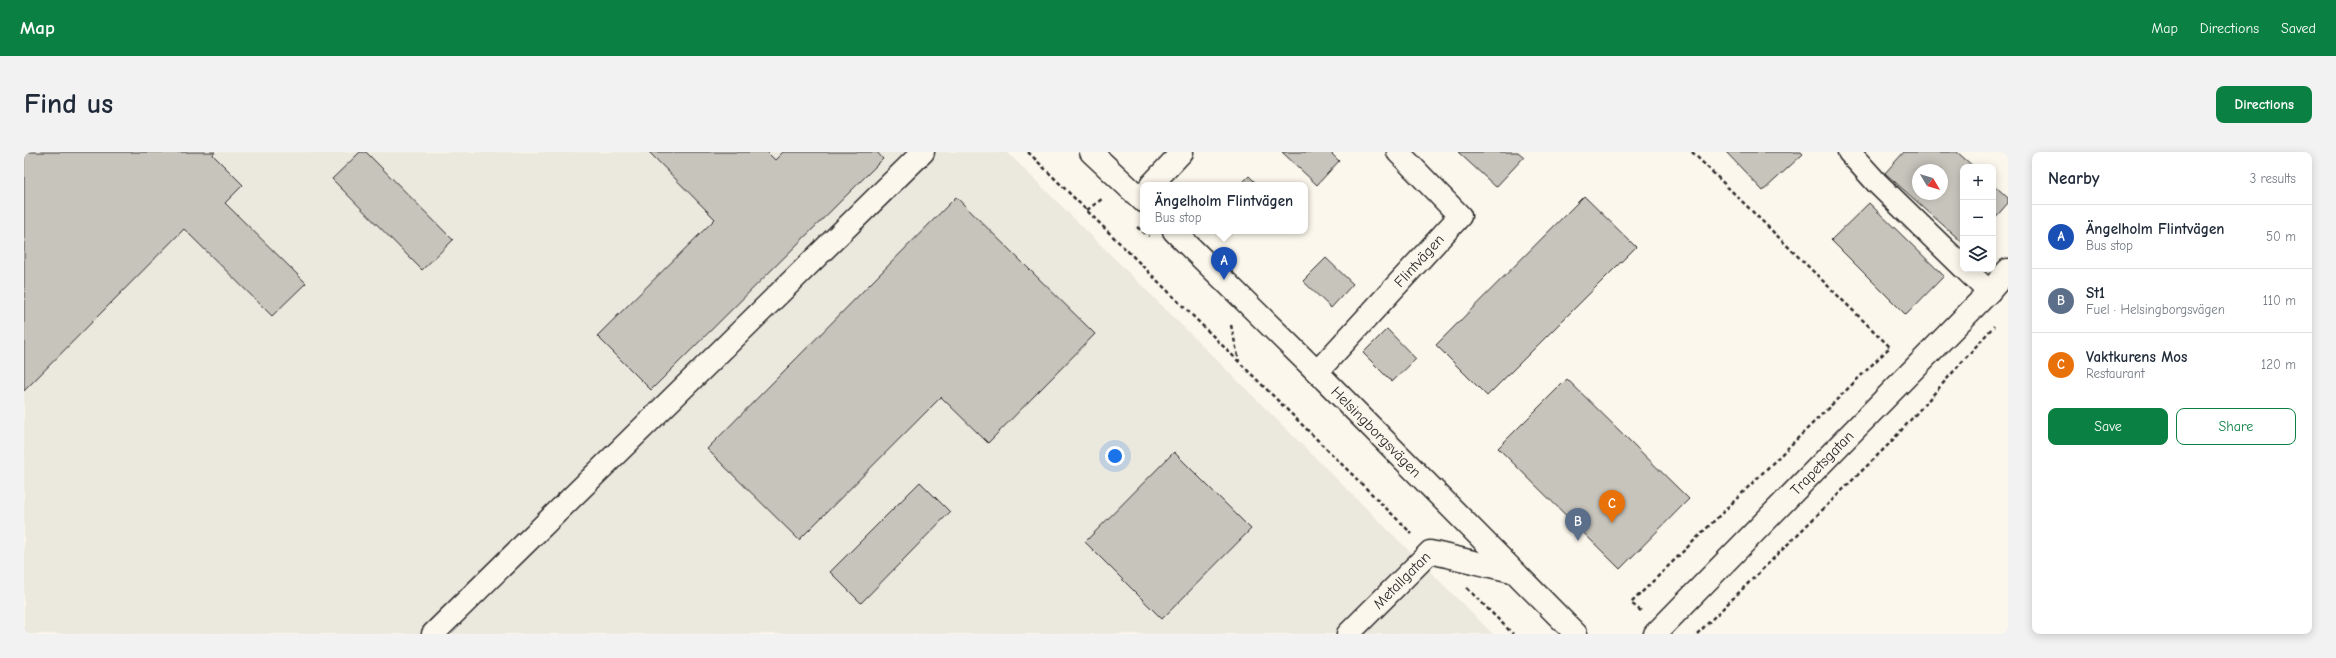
<!DOCTYPE html>
<html lang="en">
<head>
<meta charset="utf-8">
<style>
	body { margin:0; font-family:"Comic Neue",sans-serif; background:#f2f2f3; color:#1f2937 }
	.controls { position:absolute; right:12px; top:12px; display:grid; overflow:hidden; border-radius:8px; box-shadow:0 2px 10px #0003 }
	.controls button { width:36px; height:36px; display:grid; place-items:center; padding:0; border:0; border-bottom:1px solid #e0e1e3; background:#fff; color:#1f2937; font:20px sans-serif }
	.compass { position:absolute; left:1888px; top:12px; width:36px; height:36px; border-radius:50%; background:#fff; box-shadow:0 2px 10px #0003; rotate:128deg }
	.you { position:absolute; left:1091px; top:304px; width:14px; height:14px; margin:-10px; border:3px solid #fff; border-radius:50%; background:#1a73e8; box-shadow:0 0 0 6px #1a73e833 }
	.badge { display:grid; place-items:center; width:26px; height:26px; border-radius:50%; background:#0b8043; color:#fff; font-size:13px; font-weight:700 }
	.pin { position:absolute; translate:-50% -33px; filter:drop-shadow(0 1px 2px #0008) }
	.pin::after { content:''; position:absolute; top:21px; width:14px; height:12px; background:inherit; clip-path:polygon(0 0,100% 0,50% 100%) }
	.popup { position:absolute; left:1116px; top:30px; width:168px; height:52px; box-sizing:border-box; display:grid; place-content:center; border-radius:8px; background:#fff; filter:drop-shadow(0 1px 3px #0005); font-size:13px; white-space:nowrap; color:#747a83 }
	.popup b { font-size:15px; color:#1f2937 }
	.popup::after { content:''; position:absolute; left:50%; top:100%; margin-left:-8px; border:8px solid transparent; border-top-color:#fff }
	.list { margin:0; padding:0; list-style:none }
	h2 { display:flex; justify-content:space-between; align-items:center; height:52px; margin:0; padding:0 16px; font-size:17px }
	h2 small { font-size:13px; font-weight:400; color:#747a83 }
	.list li { display:grid; grid-template-columns:26px 1fr auto; gap:12px; align-items:center; box-sizing:border-box; height:64px; padding:0 16px; border-top:1px solid #e0e1e3 }
	.list b { display:block; font-size:15px; white-space:nowrap }
	.list p { margin:0; font-size:13px; white-space:nowrap; color:#747a83 }
	.list em { font-size:13px; font-style:normal; color:#747a83 }
	.actions { display:flex; gap:8px; padding:12px 16px }
	.actions a { flex:1; padding:9px 0; border:1px solid #0b8043; border-radius:8px; text-align:center; font-size:14px; color:#0b8043 }
	.actions .main { background:#0b8043; color:#fff }
	.icon { flex:none; width:22px; height:22px; fill:none; stroke:currentColor; stroke-width:2; stroke-linecap:round; stroke-linejoin:round }
	.map { position:relative; flex:none; width:1984px; height:482px; overflow:hidden; border-radius:8px }
	header { display:flex; align-items:center; gap:24px; box-sizing:border-box; height:56px; padding:0 20px; background:#0b8043; color:#fff }
	header strong { font-size:19px }
	nav { display:flex; gap:22px; margin-inline-start:auto; font-size:14px }
	.intro { display:flex; align-items:center; justify-content:space-between; box-sizing:border-box; height:96px; padding:0 24px }
	h1 { margin:0; font-size:28px }
	.button { padding:10px 18px; border-radius:8px; background:#0b8043; color:#fff; font-size:14px; font-weight:700 }
	main { display:flex; gap:24px; padding:0 24px }
	aside { flex:1; background:#fff; border-radius:8px; box-shadow:0 2px 10px #0003 }
	.map>svg:first-child { display:block }
</style>
</head>
<body>
<header>
<strong>Map</strong>
<nav><a>Map</a><a>Directions</a><a>Saved</a></nav>
</header>
<div class="intro"><h1>Find us</h1><a class="button">Directions</a></div>
<main>
<div class="map">
<svg width="1984" height="482" viewBox="0 0 1984 482">
	<rect width="100%" height="100%" fill="#fbf7ec"/>
	<filter id="ink" filterUnits="userSpaceOnUse"><feTurbulence type="fractalNoise" baseFrequency=".025" numOctaves="2"/><feDisplacementMap in="SourceGraphic" scale="8" xChannelSelector="R" yChannelSelector="G"/><feConvolveMatrix kernelMatrix="1 2 1 2 8 2 1 2 1" color-interpolation-filters="sRGB"/></filter>
	<g filter="url(#ink)">
		<path fill="#ebe8de" d="M 0,0 L 983,0 L 1469,482 L 0,482 Z"/>
		<g fill="#c7c4bc" stroke="#2b2b2b" fill-rule="evenodd">
			<path d="M 0,0 L 191,0 L 189,3 L 219,33 L 201,51 L 282,131 L 248,164 L 160,77 L 0,239 Z"/>
			<path d="M 336,0 L 342,0 L 429,88 L 398,118 L 308,27 Z"/>
			<path d="M 625,0 L 743,0 L 751,8 L 759,0 L 853,0 L 859,7 L 627,238 L 573,184 L 691,67 Z"/>
			<path d="M 1258,0 L 1306,0 L 1315,9 L 1293,33 Z"/>
			<path d="M 1434,0 L 1494,0 L 1500,5 L 1472,35 Z"/>
			<path d="M 1702,0 L 1777,0 L 1779,2 L 1739,39 Z"/>
			<path d="M 1880,0 L 1933,0 L 1950,15 L 1939,15 L 1939,91 L 1861,21 ZM 1894,18 L 1918,18 L 1918,42 L 1894,42 Z"/>
			<path d="M 1225,24 L 1234,33 L 1216,33 Z"/>
			<path d="M 1969,32 L 1984,46 L 1984,51 L 1969,68 Z"/>
			<path d="M 1560,44 L 1612,95 L 1463,244 L 1412,193 Z"/>
			<path d="M 932,45 L 1071,182 L 964,291 L 917,245 L 775,388 L 683,297 Z"/>
			<path d="M 1845,51 L 1920,124 L 1882,163 L 1807,88 Z"/>
			<path d="M 1302,106 L 1329,132 L 1307,156 L 1279,129 Z"/>
			<path d="M 1363,177 L 1392,207 L 1368,230 L 1339,201 Z"/>
			<path d="M 1543,227 L 1665,347 L 1596,417 L 1474,296 Z"/>
			<path d="M 1150,300 L 1227,377 L 1138,467 L 1061,390 Z"/>
			<path d="M 896,330 L 926,360 L 837,451 L 806,420 Z"/>
		</g>
		<g fill="none" stroke-linecap="round" stroke-linejoin="round">
			<g stroke="#2b2b2b" stroke-width="25">
				<g id="minor">
					<path d="M 1825,0 L 1853,31 L 1939,115"/>
					<path d="M 1127,33 L 1158,0"/>
					<path d="M 1941,117 L 1965,140"/>
					<path id="s1" d="M 1293,220 L 1436,64 L 1374,0"/>
					<path d="M 409,482 L 899,0"/>
					<path id="s2" d="M 1324,482 L 1406,400 L 1488,419"/>
					<path id="s3" d="M 1631,482 L 1965,140 L 1984,118"/>
				</g>
			</g>
			<g stroke="#2b2b2b" stroke-width="25">
				<g id="major">
					<path d="M 1067,0 L 1119,49"/>
					<path id="s4" d="M 1150,79 L 1293,220 L 1552,482"/>
				</g>
			</g>
			<g stroke="#2b2b2b" stroke-width="2.5" stroke-dasharray="4 3" stroke-linecap="butt">
				<path d="M 1004,0 L 1388,382"/>
				<path d="M 1063,58 L 1078,47"/>
				<path d="M 1113,75 L 1125,84"/>
				<path d="M 1207,173 L 1215,209"/>
				<path d="M 1443,436 L 1489,482"/>
				<path d="M 1617,459 L 1607,451 L 1866,195 L 1668,0"/>
				<path d="M 1673,482 L 1866,291 L 1970,174"/>
			</g>
			<use href="#minor" stroke="#fbf7ec" stroke-width="22"/>
			<use href="#major" stroke="#fbf7ec" stroke-width="22"/>
		</g>
	</g>
	<g text-anchor="middle" dominant-baseline="central" stroke-width="3.5" stroke-linejoin="round" paint-order="stroke">
		<g font-size="15" fill="#2b2b2b" stroke="#fbf7ec">
			<text stroke="none"><textPath href="#s1" startOffset="151">Flintvägen</textPath></text>
			<text stroke="none"><textPath href="#s4" startOffset="285">Helsingborgsvägen</textPath></text>
			<text stroke="none"><textPath href="#s3" startOffset="239">Trapetsgatan</textPath></text>
			<text stroke="none"><textPath href="#s2" startOffset="76">Metallgatan</textPath></text>
		</g>
	</g>
</svg>
<div class="controls">
<button>+</button>
<button>−</button>
<button><svg class="icon" aria-label="layers" viewBox="0 0 24 24"><path d="M12 4l9 5-9 5-9-5zM3 14l9 5 9-5"/></svg></button>
</div>
<svg class="compass" viewBox="-18 -18 36 36"><path d="M0-13l5 13h-10z" fill="#e53935"/><path d="M0 13l5-13h-10z" fill="#747a83"/></svg>
<div class="you"></div>
<div class="pin badge" style="left:1200px;top:128px;background:#1a4fb4">A</div>
<div class="popup"><b>Ängelholm Flintvägen</b>Bus stop</div>
<div class="pin badge" style="left:1554px;top:389px;background:#5c6f8a">B</div>
<div class="pin badge" style="left:1588px;top:371px;background:#e8710a">C</div>
</div>
<aside>
<h2>Nearby<small>3 results</small></h2>
<ul class="list">
<li><span class="badge" style="background:#1a4fb4">A</span><div><b>Ängelholm Flintvägen</b><p>Bus stop</p></div><em>50 m</em></li>
<li><span class="badge" style="background:#5c6f8a">B</span><div><b>St1</b><p>Fuel · Helsingborgsvägen</p></div><em>110 m</em></li>
<li><span class="badge" style="background:#e8710a">C</span><div><b>Vaktkurens Mos</b><p>Restaurant</p></div><em>120 m</em></li>
</ul>
<div class="actions"><a class="main">Save</a><a>Share</a></div>
</aside>
</main>
</body>
</html>
